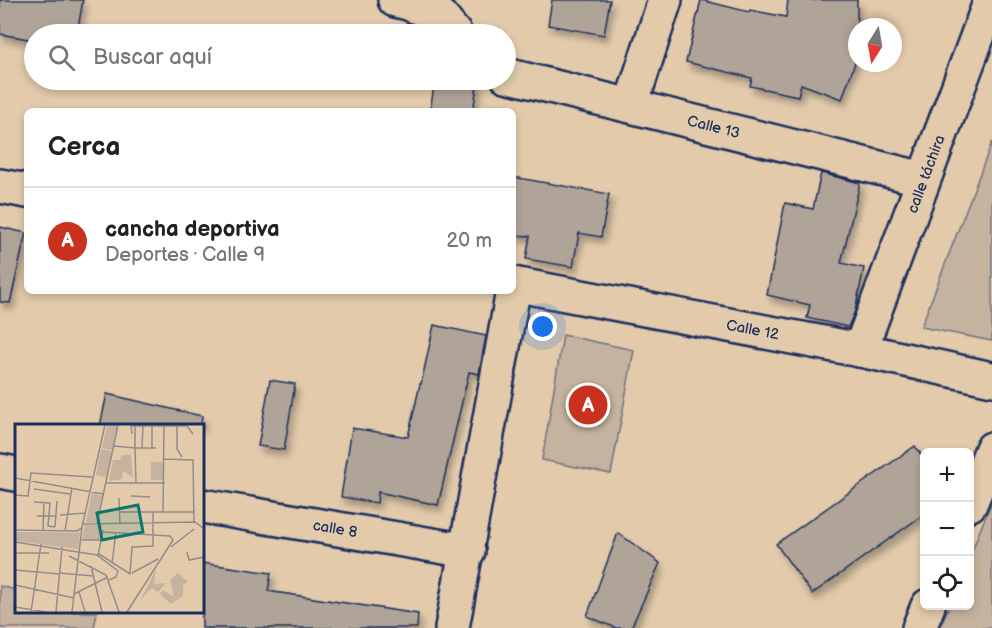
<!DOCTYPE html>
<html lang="es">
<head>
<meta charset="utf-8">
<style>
	body { margin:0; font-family:"Balsamiq Sans",sans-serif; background:#f6f6f6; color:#222 }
	.controls { position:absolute; right:18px; bottom:18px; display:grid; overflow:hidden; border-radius:9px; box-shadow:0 3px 9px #0003 }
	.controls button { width:54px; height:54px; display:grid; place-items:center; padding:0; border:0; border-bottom:2px solid #e0e0e0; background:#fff; color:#222; font:30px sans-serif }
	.compass { position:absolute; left:848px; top:18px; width:54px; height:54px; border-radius:50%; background:#fff; box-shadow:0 3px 9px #0003; rotate:191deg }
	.you { position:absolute; left:543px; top:327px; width:21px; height:21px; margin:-15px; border:4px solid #fff; border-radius:50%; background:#1a73e8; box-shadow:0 0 0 9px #1a73e833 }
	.badge { display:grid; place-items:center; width:39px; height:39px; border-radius:50%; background:#c8321e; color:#fff; font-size:20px; font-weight:700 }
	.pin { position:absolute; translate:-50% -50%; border:3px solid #fff; box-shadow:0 2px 6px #0006 }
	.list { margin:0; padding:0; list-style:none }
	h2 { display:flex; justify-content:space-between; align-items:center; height:78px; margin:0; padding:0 24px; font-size:26px }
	h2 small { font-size:20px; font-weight:400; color:#767676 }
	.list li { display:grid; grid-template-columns:39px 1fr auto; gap:18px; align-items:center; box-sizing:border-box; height:108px; padding:0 24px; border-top:2px solid #e0e0e0 }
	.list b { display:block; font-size:22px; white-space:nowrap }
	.list p { margin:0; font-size:20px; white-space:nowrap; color:#767676 }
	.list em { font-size:20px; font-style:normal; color:#767676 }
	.icon { flex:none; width:33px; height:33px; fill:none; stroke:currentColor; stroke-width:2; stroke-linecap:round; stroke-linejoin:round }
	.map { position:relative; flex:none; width:992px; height:628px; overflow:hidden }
	.search { position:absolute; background:#fff; box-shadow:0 3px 9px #0003; left:24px; top:24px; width:492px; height:66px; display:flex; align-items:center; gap:15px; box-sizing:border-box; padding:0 21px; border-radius:33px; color:#767676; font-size:22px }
	.panel { position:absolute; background:#fff; box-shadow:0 3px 9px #0003; left:24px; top:108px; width:492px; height:186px; border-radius:9px }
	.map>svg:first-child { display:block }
</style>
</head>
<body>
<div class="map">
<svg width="992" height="628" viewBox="0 0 992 628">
	<defs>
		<filter id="shadow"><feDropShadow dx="3.5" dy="6" stdDeviation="3" flood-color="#0004"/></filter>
	</defs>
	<rect width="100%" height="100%" fill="#e2caab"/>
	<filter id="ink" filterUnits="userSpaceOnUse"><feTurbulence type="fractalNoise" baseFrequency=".0167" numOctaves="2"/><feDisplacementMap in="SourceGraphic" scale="12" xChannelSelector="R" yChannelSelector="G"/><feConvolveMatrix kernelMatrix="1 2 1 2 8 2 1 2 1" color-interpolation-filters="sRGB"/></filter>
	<g filter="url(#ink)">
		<g fill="#c5b3a0" stroke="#70717f" stroke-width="1.5">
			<path d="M 992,142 L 992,341 L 921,327 Z"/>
			<path d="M 563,335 L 634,350 L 611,474 L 542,460 Z"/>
			<path d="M 992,501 L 992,628 L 940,628 L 949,606 L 970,606 L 970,555 Z"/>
			<path d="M 0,586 L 16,590 L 16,612 L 97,612 L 94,628 L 0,628 Z"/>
		</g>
		<g fill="#b0a498" stroke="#1b2f5e" stroke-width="1.5" filter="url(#shadow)">
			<path d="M 0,0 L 83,0 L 78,28 L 66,26 L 65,34 L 34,34 L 34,40 L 0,34 Z"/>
			<path d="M 552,0 L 610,0 L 604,35 L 548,25 Z"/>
			<path d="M 701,0 L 749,12 L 750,10 L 786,17 L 788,0 L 857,0 L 857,57 L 842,99 L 801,84 L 798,96 L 750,86 L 752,78 L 686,62 Z"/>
			<path d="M 435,80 L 478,80 L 473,111 L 430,111 Z"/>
			<path d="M 821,173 L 860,183 L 841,263 L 864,268 L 855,311 L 848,327 L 807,318 L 810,305 L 767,295 L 785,203 L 813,209 Z"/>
			<path d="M 513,177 L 609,194 L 601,237 L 579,233 L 573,267 L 526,259 L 530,236 L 513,235 Z"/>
			<path d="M 0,227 L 26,233 L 10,303 L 0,302 Z"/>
			<path d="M 434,325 L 486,336 L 479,374 L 469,372 L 438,505 L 378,492 L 377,503 L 341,497 L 352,428 L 408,437 L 420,384 L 421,384 Z"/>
			<path d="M 270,380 L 295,384 L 284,450 L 258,446 Z"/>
			<path d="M 107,394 L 202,416 L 201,426 L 100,426 Z"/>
			<path d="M 915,446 L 924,459 L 924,514 L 812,594 L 776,544 Z"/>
			<path d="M 618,533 L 660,563 L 631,628 L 616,628 L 587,616 Z"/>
			<path d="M 202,563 L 271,573 L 268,591 L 418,614 L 417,628 L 202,628 Z"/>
		</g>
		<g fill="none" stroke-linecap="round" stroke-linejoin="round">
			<g stroke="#1b2f5e" stroke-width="38">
				<g id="street">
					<path d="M 395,0 L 408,3 L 441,17 L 455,34"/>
					<path id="s1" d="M 506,75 L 923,179"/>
					<path d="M 631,105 L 665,0"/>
					<path d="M 0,186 L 27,191"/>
					<path id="s2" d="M 513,284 L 860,350 L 992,379"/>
					<path id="s3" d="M 860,350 L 991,0"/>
					<path d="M 0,471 L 16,474"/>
					<path d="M 970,504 L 992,449"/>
					<path id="s4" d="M 202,506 L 468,551"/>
					<path d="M 452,628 L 513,291"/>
					<path d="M 919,628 L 928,606"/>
				</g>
			</g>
			<use href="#street" stroke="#e2caab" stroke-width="33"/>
		</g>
	</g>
	<g text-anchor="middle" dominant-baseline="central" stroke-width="6" stroke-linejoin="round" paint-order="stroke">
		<g font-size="15" fill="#1b2f5e" stroke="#e2caab">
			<text stroke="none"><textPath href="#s1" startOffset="214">Calle 13</textPath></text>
			<text stroke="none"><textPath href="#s3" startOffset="188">calle táchira</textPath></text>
			<text stroke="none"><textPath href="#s2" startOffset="244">Calle 12</textPath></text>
			<text stroke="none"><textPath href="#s4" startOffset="135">calle 8</textPath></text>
		</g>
	</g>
	<g transform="translate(15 424)">
		<rect width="189" height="189" fill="#e2caab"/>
		<path d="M 92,1 L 103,1 L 97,26 L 87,24 ZM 86,25 L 97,27 L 91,53 L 81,51 ZM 107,31 L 116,31 L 118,53 L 108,47 L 107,55 L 94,57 L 98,36 L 105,36 ZM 136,38 L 148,38 L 148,56 L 136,56 ZM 77,69 L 87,72 L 82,99 L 71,98 ZM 70,101 L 87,101 L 85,115 L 67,115 ZM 0,108 L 25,108 L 65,109 L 63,125 L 0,117 ZM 141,145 L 139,160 L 151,159 L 143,168 L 137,164 L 126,175 ZM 163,149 L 173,158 L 168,161 L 168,172 L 156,180 L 145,170 L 148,166 L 159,173 L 155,156 Z" fill="#c5b3a0"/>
		<path fill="none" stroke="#928c8c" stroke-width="1.5" d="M 120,2 L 120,24 L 141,24M 162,2 L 162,25 L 167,33M 117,10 L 116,2 L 172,2 L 178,10M 99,22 L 120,24 L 121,58M 127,24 L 128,2M 137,24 L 137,2M 149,35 L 178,36 L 179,98M 0,54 L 88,70M 91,59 L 150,59M 19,65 L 55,70M 0,71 L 13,72 L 16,49 L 77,53M 116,72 L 135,73M 104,74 L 105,100M 19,78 L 35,79 L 33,102 L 40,103M 104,88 L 179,88M 148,88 L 149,1M 45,91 L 70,89M 22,92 L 41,92M 68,100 L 180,98 L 188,104M 82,100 L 103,1M 40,103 L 42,77M 0,106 L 62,107 L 67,104M 28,107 L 29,79M 50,107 L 57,64M 88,108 L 155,112 L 158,116 L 112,188M 65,116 L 87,116M 0,118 L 82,131 L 103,147 L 101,153 L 94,156M 156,123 L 179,105M 172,128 L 174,136 L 189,133M 0,129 L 34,129M 84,130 L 115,150 L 117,123 L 138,122 L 138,88M 83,131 L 88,106M 54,132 L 91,151 L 104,188M 97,139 L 101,108M 76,142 L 87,188M 0,146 L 44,150M 44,149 L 78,152M 117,149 L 143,135M 0,161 L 59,174M 64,168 L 70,188M 59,170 L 93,153M 0,183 L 31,188M 16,188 L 26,120M 41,188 L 47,123M 57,188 L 67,103 L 90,1"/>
		<path fill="#0f766e" fill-opacity="0.15" stroke="#0f766e" stroke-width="3" d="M 123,81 L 128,108 L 87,116 L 82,89 Z"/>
		<rect width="189" height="189" fill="none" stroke="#1b2f5e" stroke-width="3"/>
	</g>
</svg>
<div class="controls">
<button>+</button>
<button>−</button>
<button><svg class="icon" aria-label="locate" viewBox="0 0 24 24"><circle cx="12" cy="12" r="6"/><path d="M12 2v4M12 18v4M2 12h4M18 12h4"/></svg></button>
</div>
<svg class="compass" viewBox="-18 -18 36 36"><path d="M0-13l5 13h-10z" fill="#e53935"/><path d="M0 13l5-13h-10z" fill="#767676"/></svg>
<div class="you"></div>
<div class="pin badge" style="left:588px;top:405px">A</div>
<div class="search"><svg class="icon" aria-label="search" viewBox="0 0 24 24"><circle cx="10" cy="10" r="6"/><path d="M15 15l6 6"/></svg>Buscar aquí</div>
<section class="panel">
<h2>Cerca<small></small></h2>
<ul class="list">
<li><span class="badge">A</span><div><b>cancha deportiva</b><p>Deportes · Calle 9</p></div><em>20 m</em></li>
</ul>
</section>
</div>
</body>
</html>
